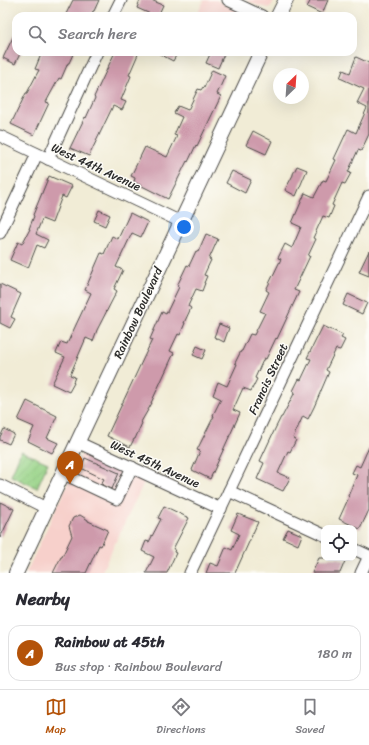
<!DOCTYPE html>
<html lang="en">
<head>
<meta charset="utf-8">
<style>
	body { margin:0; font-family:Sriracha,sans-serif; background:#f2f2f3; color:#2b2b33 }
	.controls { position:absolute; right:12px; bottom:12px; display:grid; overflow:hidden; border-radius:8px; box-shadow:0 4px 16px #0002 }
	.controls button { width:36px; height:36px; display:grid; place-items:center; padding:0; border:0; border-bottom:1px solid #e1e1e2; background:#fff; color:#2b2b33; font:20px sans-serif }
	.compass { position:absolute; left:273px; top:68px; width:36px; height:36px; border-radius:50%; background:#fff; box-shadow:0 4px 16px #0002; rotate:25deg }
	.you { position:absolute; left:184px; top:227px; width:14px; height:14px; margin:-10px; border:3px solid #fff; border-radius:50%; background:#1a73e8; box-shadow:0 0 0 6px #1a73e833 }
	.badge { display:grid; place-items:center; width:26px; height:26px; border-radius:50%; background:#b45309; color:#fff; font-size:13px; font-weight:700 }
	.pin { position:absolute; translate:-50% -33px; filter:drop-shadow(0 1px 2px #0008) }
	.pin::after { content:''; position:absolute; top:21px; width:14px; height:12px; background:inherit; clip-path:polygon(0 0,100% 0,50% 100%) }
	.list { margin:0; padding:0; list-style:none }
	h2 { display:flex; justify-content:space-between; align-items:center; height:52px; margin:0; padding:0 16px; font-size:17px }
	h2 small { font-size:13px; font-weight:400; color:#7c7c81 }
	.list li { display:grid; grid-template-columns:26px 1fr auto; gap:12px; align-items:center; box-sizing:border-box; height:56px; margin:0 8px 8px; padding:0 8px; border:1px solid #e1e1e2; border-radius:12px }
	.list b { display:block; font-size:15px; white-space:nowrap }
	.list p { margin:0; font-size:13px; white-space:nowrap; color:#7c7c81 }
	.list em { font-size:13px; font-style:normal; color:#7c7c81 }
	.icon { flex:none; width:22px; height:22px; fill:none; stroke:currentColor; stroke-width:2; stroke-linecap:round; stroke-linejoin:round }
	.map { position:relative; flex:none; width:369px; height:573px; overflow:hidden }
	.search { position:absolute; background:#fff; box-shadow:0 4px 16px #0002; left:12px; right:12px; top:12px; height:44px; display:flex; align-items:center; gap:10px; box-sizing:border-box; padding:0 14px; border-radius:12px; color:#7c7c81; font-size:15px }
	.sheet { height:116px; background:#fff }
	nav { display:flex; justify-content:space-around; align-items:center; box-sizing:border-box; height:56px; border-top:1px solid #e1e1e2; background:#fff; font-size:11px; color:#7c7c81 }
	nav a { display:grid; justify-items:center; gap:2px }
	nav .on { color:#b45309 }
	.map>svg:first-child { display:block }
</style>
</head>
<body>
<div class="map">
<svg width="369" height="573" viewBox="0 0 369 573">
	<defs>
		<pattern id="garden-furrows" width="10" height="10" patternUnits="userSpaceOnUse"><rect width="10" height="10" fill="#98d387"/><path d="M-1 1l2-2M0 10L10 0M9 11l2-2" fill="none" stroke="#83b575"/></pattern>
	</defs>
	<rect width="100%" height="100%" fill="#fdfcf7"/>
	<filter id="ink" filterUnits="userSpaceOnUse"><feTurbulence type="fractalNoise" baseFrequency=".025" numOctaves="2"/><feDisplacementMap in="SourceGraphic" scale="8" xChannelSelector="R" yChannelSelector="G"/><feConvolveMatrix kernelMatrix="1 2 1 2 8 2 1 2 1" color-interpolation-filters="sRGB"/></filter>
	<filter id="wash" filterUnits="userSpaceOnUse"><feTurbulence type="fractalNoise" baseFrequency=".012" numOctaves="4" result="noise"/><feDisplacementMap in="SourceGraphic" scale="16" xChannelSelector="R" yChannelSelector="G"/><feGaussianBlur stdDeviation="0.9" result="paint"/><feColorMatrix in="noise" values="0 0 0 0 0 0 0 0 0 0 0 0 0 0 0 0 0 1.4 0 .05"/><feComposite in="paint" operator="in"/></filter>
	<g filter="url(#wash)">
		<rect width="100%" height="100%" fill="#f1ecd6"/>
		<g fill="#f7d0cb">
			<path d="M 204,0 L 216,0 L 250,16 L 199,16 L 197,15 Z"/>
			<path d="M 246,0 L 275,0 L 271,6 L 268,8 L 259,6 Z"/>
			<path d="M 89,452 L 146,478 L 101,573 L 26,573 L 80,457 L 82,454 Z"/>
		</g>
		<path fill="url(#garden-furrows)" stroke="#627f59" d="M 21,451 L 48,463 L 37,488 L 11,476 Z"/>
		<g id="blocks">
			<g fill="#ce9aab">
				<path d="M 73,0 L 99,0 L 94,11 L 93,11 L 91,16 L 65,16 Z"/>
				<path d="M 140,0 L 151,0 L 163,5 L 158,16 L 155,16 L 137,8 Z"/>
				<path d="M 311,0 L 328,0 L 322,14 L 307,7 Z"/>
				<path d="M 16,31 L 16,52 L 21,52 L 15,64 L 3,58 Z"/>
				<path d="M 42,52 L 74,52 L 69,63 L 68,63 L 61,79 L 59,78 L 46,102 L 49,103 L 34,135 L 11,124 L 26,93 L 27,93 L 39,70 L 35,69 Z"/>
				<path d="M 115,52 L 139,52 L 129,75 L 131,76 L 121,100 L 126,102 L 122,110 L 113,106 L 89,156 L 70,148 L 85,117 L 86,118 L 95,98 L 94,97 Z"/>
				<path d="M 156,52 L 178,52 L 173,61 Z"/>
				<path d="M 211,52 L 225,52 L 218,68 L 206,63 Z"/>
				<path d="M 356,57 L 369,63 L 369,134 L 361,151 L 358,150 L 348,172 L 351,173 L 345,184 L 342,183 L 332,205 L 334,206 L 329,218 L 323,216 L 313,238 L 316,239 L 308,256 L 310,256 L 294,290 L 299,292 L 277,339 L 276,338 L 266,359 L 264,358 L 255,378 L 257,379 L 251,391 L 243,388 L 233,410 L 240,413 L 210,479 L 192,470 L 200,451 L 197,450 L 214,416 L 213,415 L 221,399 L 213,395 L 218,382 L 227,386 L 237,364 L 235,363 L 241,351 L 242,351 L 250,334 L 254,335 L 265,313 L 260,311 L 269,292 L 266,290 L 281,259 L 278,258 L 285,244 L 292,248 L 301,227 L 292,223 L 305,193 L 314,197 L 323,180 L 326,181 L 336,160 L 334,159 L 348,129 L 356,133 L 367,108 L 357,103 L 364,89 L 340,78 L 343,70 L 350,73 Z"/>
				<path d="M 212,70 L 225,76 L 217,94 L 221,96 L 197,146 L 196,145 L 188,162 L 187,161 L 168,199 L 134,182 L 135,178 L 131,176 L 145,147 L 167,157 L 177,136 L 174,135 L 182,117 L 174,113 L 178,106 L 188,110 L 198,89 L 201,90 L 203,87 L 204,88 Z"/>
				<path d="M 253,131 L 272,141 L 266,154 L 246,145 Z"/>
				<path d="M 297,166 L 307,170 L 296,196 L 285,190 L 293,175 L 293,174 Z"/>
				<path d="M 232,171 L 251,180 L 245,193 L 226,183 Z"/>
				<path d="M 49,176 L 72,186 L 66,198 L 62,196 L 52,223 L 42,219 L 36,234 L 48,240 L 44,248 L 37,245 L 28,268 L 10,260 L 18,242 L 22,244 L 30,229 L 29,229 L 34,216 L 33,215 Z"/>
				<path d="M 99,210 L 110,215 L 105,226 L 94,221 Z"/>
				<path d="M 130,213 L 148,222 L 141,237 L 132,233 L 116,267 L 123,270 L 114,289 L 117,291 L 97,330 L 93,341 L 86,338 L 70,375 L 75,377 L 73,382 L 74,383 L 69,392 L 52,384 L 65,357 L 56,353 L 61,342 L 67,344 L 91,293 L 85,290 L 101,253 L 104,254 L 112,236 L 118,239 Z"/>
				<path d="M 206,234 L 218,239 L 209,259 L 211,260 L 204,275 L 207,276 L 204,283 L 205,283 L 202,291 L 196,289 L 188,306 L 191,308 L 184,323 L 185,323 L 180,335 L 178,334 L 170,351 L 174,353 L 151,403 L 152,403 L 141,422 L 142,423 L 135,439 L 134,439 L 130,447 L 107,436 L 152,340 L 150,339 L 162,312 L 166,314 L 179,287 L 177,286 L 187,265 L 189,266 L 196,251 L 198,252 Z"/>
				<path d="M 369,251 L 369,276 L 359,272 Z"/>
				<path d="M 0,284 L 21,294 L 11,317 L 15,319 L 10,328 L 0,323 Z"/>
				<path d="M 348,294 L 367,303 L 362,314 L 343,305 Z"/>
				<path d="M 219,324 L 229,328 L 224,342 L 214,337 Z"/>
				<path d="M 323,326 L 343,335 L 341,338 L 345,340 L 340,350 L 336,349 L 326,370 L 329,372 L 314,407 L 308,419 L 303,416 L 293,438 L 296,440 L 290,452 L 288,451 L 278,473 L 290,478 L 283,491 L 257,479 L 264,463 L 260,461 L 275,429 L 281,417 L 282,417 L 295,392 L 293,391 L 299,379 L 301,380 L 311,359 L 307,358 Z"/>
				<path d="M 197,346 L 206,350 L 202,359 L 193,355 Z"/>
				<path d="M 27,401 L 57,416 L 47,438 L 58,443 L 52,453 L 28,441 L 34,427 L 18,420 Z"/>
				<path d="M 4,429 L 14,434 L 9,444 L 0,440 L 0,437 Z"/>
				<path d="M 369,447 L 369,510 L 360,529 L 339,519 L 349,497 L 348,496 L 357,475 L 352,473 L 356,465 L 360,467 Z"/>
				<path d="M 85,458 L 119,473 L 112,489 L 101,484 L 104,479 L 81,468 Z"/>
				<path d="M 0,502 L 14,509 L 0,538 Z"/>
				<path d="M 164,506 L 189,518 L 173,549 L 175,549 L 174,552 L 176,553 L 167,573 L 146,573 L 154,557 L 142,551 L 146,541 L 149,542 L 161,519 L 158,518 Z"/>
				<path d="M 238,514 L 258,522 L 235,573 L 206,573 L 210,563 L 218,566 L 226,547 L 232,550 L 239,534 L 231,530 Z"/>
				<path d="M 80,515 L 88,520 L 88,521 L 108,530 L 101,546 L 99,545 L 86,573 L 53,573 L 61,557 L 62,557 L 72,536 L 69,526 L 73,518 Z"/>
				<path d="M 288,529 L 302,535 L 298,545 L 283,538 Z"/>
				<path d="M 319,558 L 338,558 L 345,561 L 340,573 L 312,573 Z"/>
			</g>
		</g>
	</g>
	<g filter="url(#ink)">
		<use href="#blocks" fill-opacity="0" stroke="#494845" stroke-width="1"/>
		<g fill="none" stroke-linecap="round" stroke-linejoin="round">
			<g stroke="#494845" stroke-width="13">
				<g id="minor">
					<path d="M 228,0 L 262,16"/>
					<path d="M 113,16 L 121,0"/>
					<path d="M 0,136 L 181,222"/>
					<path d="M 48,159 L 97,52"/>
					<path d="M 0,233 L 37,154"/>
					<path d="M 77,442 L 221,509"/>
					<path d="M 62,473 L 117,499 L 132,467"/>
					<path d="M 0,485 L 46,508"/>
					<path d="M 229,491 L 324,535"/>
					<path d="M 354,549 L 369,556 L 361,573"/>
					<path d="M 190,573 L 369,196"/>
				</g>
			</g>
			<g stroke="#494845" stroke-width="16">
				<g id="major">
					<path d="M 278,16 L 286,0"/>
					<path d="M 16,573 L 261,52"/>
				</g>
			</g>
			<use href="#minor" stroke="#fff" stroke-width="11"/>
			<use href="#major" stroke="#fff" stroke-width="14"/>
		</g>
	</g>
	<g text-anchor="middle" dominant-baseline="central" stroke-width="3" stroke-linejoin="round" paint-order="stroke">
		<g font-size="12" fill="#2b2b2b" stroke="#fdfcf7">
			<text transform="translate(96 167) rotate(25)">West 44th Avenue</text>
			<text transform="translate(138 313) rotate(-65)">Rainbow Boulevard</text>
			<text transform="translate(268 379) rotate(-65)">Francis Street</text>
			<text transform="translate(155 464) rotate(25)">West 45th Avenue</text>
		</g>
	</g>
</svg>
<div class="controls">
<button><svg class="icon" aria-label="locate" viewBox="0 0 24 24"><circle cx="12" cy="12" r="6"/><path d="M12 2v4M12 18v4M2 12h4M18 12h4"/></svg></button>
</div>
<svg class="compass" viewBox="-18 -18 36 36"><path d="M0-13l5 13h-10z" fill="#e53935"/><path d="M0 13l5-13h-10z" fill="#7c7c81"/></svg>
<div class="you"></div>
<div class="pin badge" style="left:70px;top:484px">A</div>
<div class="search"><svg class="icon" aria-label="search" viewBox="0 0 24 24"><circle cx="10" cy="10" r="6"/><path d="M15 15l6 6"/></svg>Search here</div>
</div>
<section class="sheet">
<h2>Nearby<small></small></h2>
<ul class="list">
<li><span class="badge">A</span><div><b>Rainbow at 45th</b><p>Bus stop · Rainbow Boulevard</p></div><em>180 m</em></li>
</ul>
</section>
<nav>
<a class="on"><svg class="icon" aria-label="map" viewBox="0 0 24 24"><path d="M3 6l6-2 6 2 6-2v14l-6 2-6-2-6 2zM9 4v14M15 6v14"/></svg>Map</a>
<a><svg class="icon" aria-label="directions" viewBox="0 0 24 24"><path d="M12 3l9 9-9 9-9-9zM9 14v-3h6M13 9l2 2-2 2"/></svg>Directions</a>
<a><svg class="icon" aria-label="saved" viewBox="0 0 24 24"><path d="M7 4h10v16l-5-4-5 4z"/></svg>Saved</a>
</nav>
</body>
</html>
